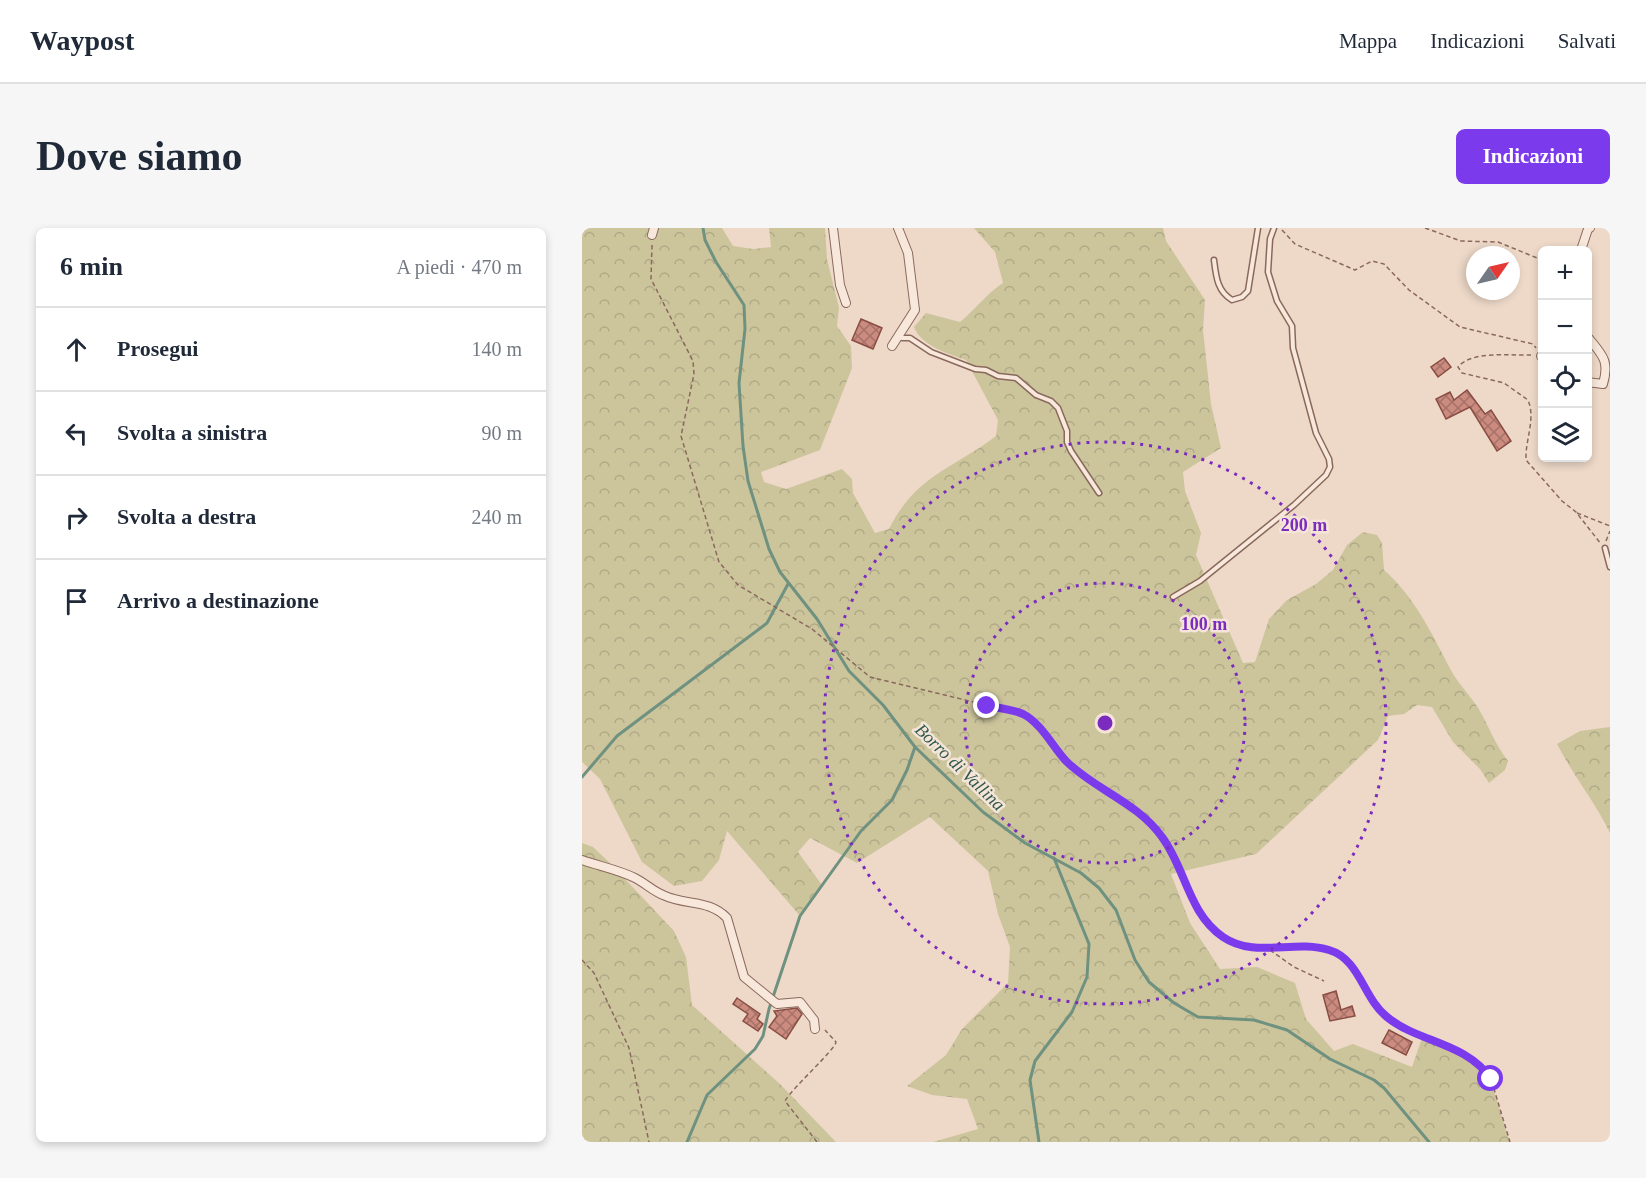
<!DOCTYPE html>
<html lang="it">
<head>
<meta charset="utf-8">
<style>
	body { margin:0; font-family:"Times New Roman",serif; background:#f6f6f7; color:#1f2937 }
	.controls { position:absolute; right:18px; top:18px; display:grid; overflow:hidden; border-radius:9px; box-shadow:0 3px 9px #0003 }
	.controls button { width:54px; height:54px; display:grid; place-items:center; padding:0; border:0; border-bottom:2px solid #e0e1e3; background:#fff; color:#1f2937; font:30px sans-serif }
	.compass { position:absolute; left:884px; top:18px; width:54px; height:54px; border-radius:50%; background:#fff; box-shadow:0 3px 9px #0003; rotate:56deg }
	.stop { position:absolute; width:18px; height:18px; margin:-14px; border:4px solid #7c3aed; border-radius:50%; background:#fff }
	.stop.end { background:#7c3aed; border-color:#fff; box-shadow:0 2px 6px #0008 }
	.list { margin:0; padding:0; list-style:none }
	h2 { display:flex; justify-content:space-between; align-items:center; height:78px; margin:0; padding:0 24px; font-size:26px }
	h2 small { font-size:20px; font-weight:400; color:#747a83 }
	.list li { display:grid; grid-template-columns:39px 1fr auto; gap:18px; align-items:center; box-sizing:border-box; height:84px; padding:0 24px; border-top:2px solid #e0e1e3 }
	.list b { display:block; font-size:22px; white-space:nowrap }
	.list em { font-size:20px; font-style:normal; color:#747a83 }
	.icon { flex:none; width:33px; height:33px; fill:none; stroke:currentColor; stroke-width:2; stroke-linecap:round; stroke-linejoin:round }
	.map { position:relative; flex:none; width:1028px; height:914px; overflow:hidden; border-radius:9px }
	header { display:flex; align-items:center; gap:36px; box-sizing:border-box; height:84px; padding:0 30px; background:#fff; border-bottom:2px solid #e0e1e3 }
	header strong { font-size:28px }
	nav { display:flex; gap:33px; margin-inline-start:auto; font-size:21px }
	.intro { display:flex; align-items:center; justify-content:space-between; box-sizing:border-box; height:144px; padding:0 36px }
	h1 { margin:0; font-size:42px }
	.button { padding:15px 27px; border-radius:9px; background:#7c3aed; color:#fff; font-size:21px; font-weight:700 }
	main { display:flex; gap:36px; padding:0 36px }
	aside { flex:1; background:#fff; border-radius:9px; box-shadow:0 3px 9px #0003 }
	.map>svg:first-child { display:block }
</style>
</head>
<body>
<header>
<strong>Waypost</strong>
<nav><a>Mappa</a><a>Indicazioni</a><a>Salvati</a></nav>
</header>
<div class="intro"><h1>Dove siamo</h1><a class="button">Indicazioni</a></div>
<main>
<aside>
<h2>6 min<small>A piedi · 470 m</small></h2>
<ul class="list">
<li><svg class="icon" aria-label="ahead" viewBox="0 0 24 24"><path d="M12 20V5M6 11l6-6 6 6"/></svg><div><b>Prosegui</b></div><em>140 m</em></li>
<li><svg class="icon" aria-label="left" viewBox="0 0 24 24"><path d="M17 20v-9H6M10 6l-5 5 5 5"/></svg><div><b>Svolta a sinistra</b></div><em>90 m</em></li>
<li><svg class="icon" aria-label="right" viewBox="0 0 24 24"><path d="M7 20v-9h11M14 6l5 5-5 5"/></svg><div><b>Svolta a destra</b></div><em>240 m</em></li>
<li><svg class="icon" aria-label="arrive" viewBox="0 0 24 24"><path d="M6 21V4h12l-3 4 3 4H6"/></svg><div><b>Arrivo a destinazione</b></div></li>
</ul>
</aside>
<div class="map">
<svg width="1028" height="914" viewBox="0 0 1028 914">
	<defs>
		<pattern id="forest-crowns" width="20" height="18" patternUnits="userSpaceOnUse" patternTransform="scale(1.5)"><rect width="20" height="18" fill="#ccc59c"/><path d="M2 6a3 3 0 1 1 6 0M12 15a3 3 0 1 1 6 0" fill="none" stroke="#b0a986"/></pattern>
		<pattern id="building-cross-hatch" width="8" height="8" patternUnits="userSpaceOnUse" patternTransform="scale(1.5)"><rect width="8" height="8" fill="#cb8b7f"/><path d="M0 0l8 8M0 8l8-8" fill="none" stroke="#a67168"/></pattern>
	</defs>
	<rect width="100%" height="100%" fill="#eed9c8"/>
	<g fill="url(#forest-crowns)">
		<path d="M 0,0 L 140,0 L 151,18 L 171,21 L 189,19 L 187,0 L 243,0 L 245,31 L 257,80 L 255,98 L 269,118 L 270,140 L 238,222 L 179,244 L 182,254 L 204,261 L 260,241 L 270,251 L 271,265 L 293,305 L 307,301 C 334,247 369,242 414,208 L 416,192 L 384,132 C 367,126 339,118 332,99 L 344,85 L 378,94 C 394,81 405,65 421,55 L 413,24 L 392,0 L 581,0 L 584,13 L 623,72 L 621,102 L 629,176 L 639,220 L 601,244 L 603,263 L 619,305 L 614,327 L 661,435 L 673,434 L 687,391 L 705,372 L 734,356 L 751,342 L 765,317 L 781,304 L 795,307 L 800,315 L 802,342 C 833,369 851,408 870,444 C 878,458 891,470 899,485 C 909,503 913,516 926,533 L 923,542 L 907,555 L 898,541 L 871,514 L 850,479 L 835,477 L 822,486 L 806,488 L 796,512 L 674,626 L 589,646 L 608,695 L 638,741 L 675,739 L 713,755 L 724,791 L 752,823 L 771,816 L 830,839 L 841,807 C 913,835 906,846 928,914 L 351,914 L 396,901 L 385,871 L 350,867 L 325,858 L 364,827 L 380,801 L 426,755 L 428,719 L 416,686 L 406,643 L 348,589 L 275,635 L 228,610 L 216,624 L 240,657 L 218,688 L 145,603 L 137,632 L 120,653 L 92,658 L 60,634 L 18,551 L 0,534 Z"/>
		<path d="M 1028,499 L 1028,605 C 1013,574 991,547 975,516 L 998,503 Z"/>
		<path d="M 0,615 L 11,619 L 28,635 L 92,703 L 104,729 L 110,777 L 198,856 L 254,914 L 0,914 Z"/>
	</g>
	<g fill="none" stroke-linecap="round" stroke-linejoin="round">
		<g stroke="#6f9180" stroke-width="3">
			<path d="M 121,0 L 123,12 L 134,34 L 162,77 L 163,101 L 157,155 L 161,218 L 166,253 L 187,321 L 198,344 L 235,391 L 267,443 L 301,477 L 333,519 L 401,584 L 443,615 L 499,645 L 517,660 L 534,682 L 553,732 L 567,754 L 592,775 L 616,789 L 672,792 L 705,802 L 748,831 L 792,852 L 802,860 L 847,914"/>
			<path d="M 0,549 L 35,508 L 185,395 L 206,356"/>
			<path d="M 105,914 L 125,867 L 173,821 L 181,808 L 187,781 L 218,688 L 279,603 L 310,572 L 325,542 L 333,519"/>
			<path d="M 457,914 L 448,852 L 453,833 L 490,784 L 505,749 L 507,716 L 472,630"/>
		</g>
	</g>
	<g fill="url(#building-cross-hatch)" stroke="#894d43" stroke-width="1.5">
		<path d="M 279,91 L 300,100 L 291,121 L 270,112 Z"/>
		<path d="M 862,130 L 869,139 L 856,149 L 849,139 Z"/>
		<path d="M 885,162 L 903,186 L 909,182 L 929,213 L 915,223 L 888,179 L 864,191 L 854,171 L 868,164 L 872,172 Z"/>
		<path d="M 754,763 L 759,782 L 770,778 L 773,788 L 748,793 L 741,767 Z"/>
		<path d="M 155,770 L 178,786 L 175,791 L 181,796 L 176,803 L 161,793 L 166,786 L 151,776 Z"/>
		<path d="M 215,780 L 220,786 L 204,811 L 187,799 L 195,788 L 192,783 Z"/>
		<path d="M 807,802 L 830,814 L 824,827 L 800,815 Z"/>
	</g>
	<g fill="none" stroke-linecap="round" stroke-linejoin="round">
		<g stroke="#8a695d" stroke-width="7">
			<g id="service">
				<path d="M 632,32 C 634,48 635,63 650,72 L 660,69 L 666,63 L 676,0"/>
				<path d="M 317,106 L 320,110 L 328,110 L 349,124 L 393,141 L 404,142 L 416,148 L 434,150 L 454,167 L 469,173 L 476,180 L 485,203 L 485,214 L 489,223 L 517,265"/>
				<path d="M 1023,320 L 1028,339"/>
				<path d="M 591,369 L 618,353 L 712,277 L 744,247 L 748,239 L 747,231 L 734,205 L 711,120 L 710,98 L 695,73 L 686,44 L 688,11 L 692,0"/>
			</g>
		</g>
		<g stroke="#8a695d" stroke-width="10">
			<g id="minor">
				<path d="M 251,0 L 258,57 L 264,75"/>
				<path d="M 70,7 L 72,0"/>
				<path d="M 999,22 L 1006,1 L 1008,0"/>
				<path d="M 1005,108 C 1020,127 1028,132 1021,156 L 1005,154"/>
				<path d="M 310,118 L 333,82 L 326,25 L 316,0"/>
				<path d="M 959,128 L 960,128"/>
				<path d="M 0,632 C 17,638 37,642 53,650 C 63,655 71,663 81,667 C 104,678 127,671 145,690 L 162,749 L 195,776 L 218,774 L 232,792 L 233,801"/>
			</g>
		</g>
		<g stroke="#8a695d" stroke-width="1.5" stroke-dasharray="4.5 3" stroke-linecap="butt">
			<path d="M 843,0 L 879,13 L 916,14 L 960,32"/>
			<path d="M 700,2 L 713,16 L 773,42 L 790,33 L 802,36 L 827,62 L 878,99 L 951,116 L 954,120"/>
			<path d="M 70,17 L 69,51 L 111,133 L 112,146 L 99,208 L 137,334 L 156,357 L 230,401 L 288,449 L 441,486 L 490,538 L 548,576 L 580,608 L 620,690 L 642,710 L 674,720 L 737,719 L 760,728 L 773,742 L 788,771 L 804,789 L 871,820 L 895,834 L 909,851 L 928,914"/>
			<path d="M 949,127 C 929,128 890,122 876,139 L 880,145 L 922,155 L 946,172 C 954,191 943,212 944,232 L 980,273 L 994,284 L 1019,316"/>
			<path d="M 995,285 L 1028,298"/>
			<path d="M 1024,313 L 1028,303"/>
			<path d="M 688,722 L 712,739 L 742,753"/>
			<path d="M 0,732 L 12,745 L 47,820 L 67,914"/>
			<path d="M 235,914 L 203,873 C 211,859 253,822 254,814 L 243,802"/>
		</g>
		<use href="#service" stroke="#f8e8db" stroke-width="4"/>
		<use href="#minor" stroke="#f8e8db" stroke-width="8"/>
	</g>
	<g fill="none" stroke-linecap="round" stroke-linejoin="round">
		<path stroke="#7c3aed" stroke-width="8" d="M 405,478 C 417,480 430,481 441,486 C 459,495 471,519 484,533 C 513,562 555,574 580,609 C 604,641 606,685 641,709 C 673,731 712,711 747,722 C 778,731 781,770 805,789 C 837,815 884,814 909,851"/>
	</g>
	<g fill="none" stroke="#7b2cbf" stroke-width="3" stroke-dasharray="3 6">
		<circle cx="523" cy="495" r="140"/>
		<circle cx="523" cy="495" r="281"/>
	</g>
	<g text-anchor="middle" dominant-baseline="central" stroke-width="5" stroke-linejoin="round" paint-order="stroke">
		<g font-size="18" font-style="italic" fill="#305a4c" stroke="#f5e5d8">
			<text transform="translate(378 539) rotate(44)">Borro di Vallina</text>
		</g>
	</g>
	<circle cx="523" cy="495" r="9" fill="#7b2cbf" stroke="#f5e5d8" stroke-width="3"/>
	<g font-size="18" text-anchor="middle" font-weight="bold" fill="#7b2cbf" stroke="#f5e5d8" stroke-width="5" stroke-linejoin="round" paint-order="stroke">
		<text x="722" y="303">200 m</text>
		<text x="622" y="402">100 m</text>
	</g>
</svg>
<div class="controls">
<button>+</button>
<button>−</button>
<button><svg class="icon" aria-label="locate" viewBox="0 0 24 24"><circle cx="12" cy="12" r="6"/><path d="M12 2v4M12 18v4M2 12h4M18 12h4"/></svg></button>
<button><svg class="icon" aria-label="layers" viewBox="0 0 24 24"><path d="M12 4l9 5-9 5-9-5zM3 14l9 5 9-5"/></svg></button>
</div>
<svg class="compass" viewBox="-18 -18 36 36"><path d="M0-13l5 13h-10z" fill="#e53935"/><path d="M0 13l5-13h-10z" fill="#747a83"/></svg>
<div class="stop" style="left:909px;top:851px"></div>
<div class="stop end" style="left:405px;top:478px"></div>
</div>
</main>
</body>
</html>
